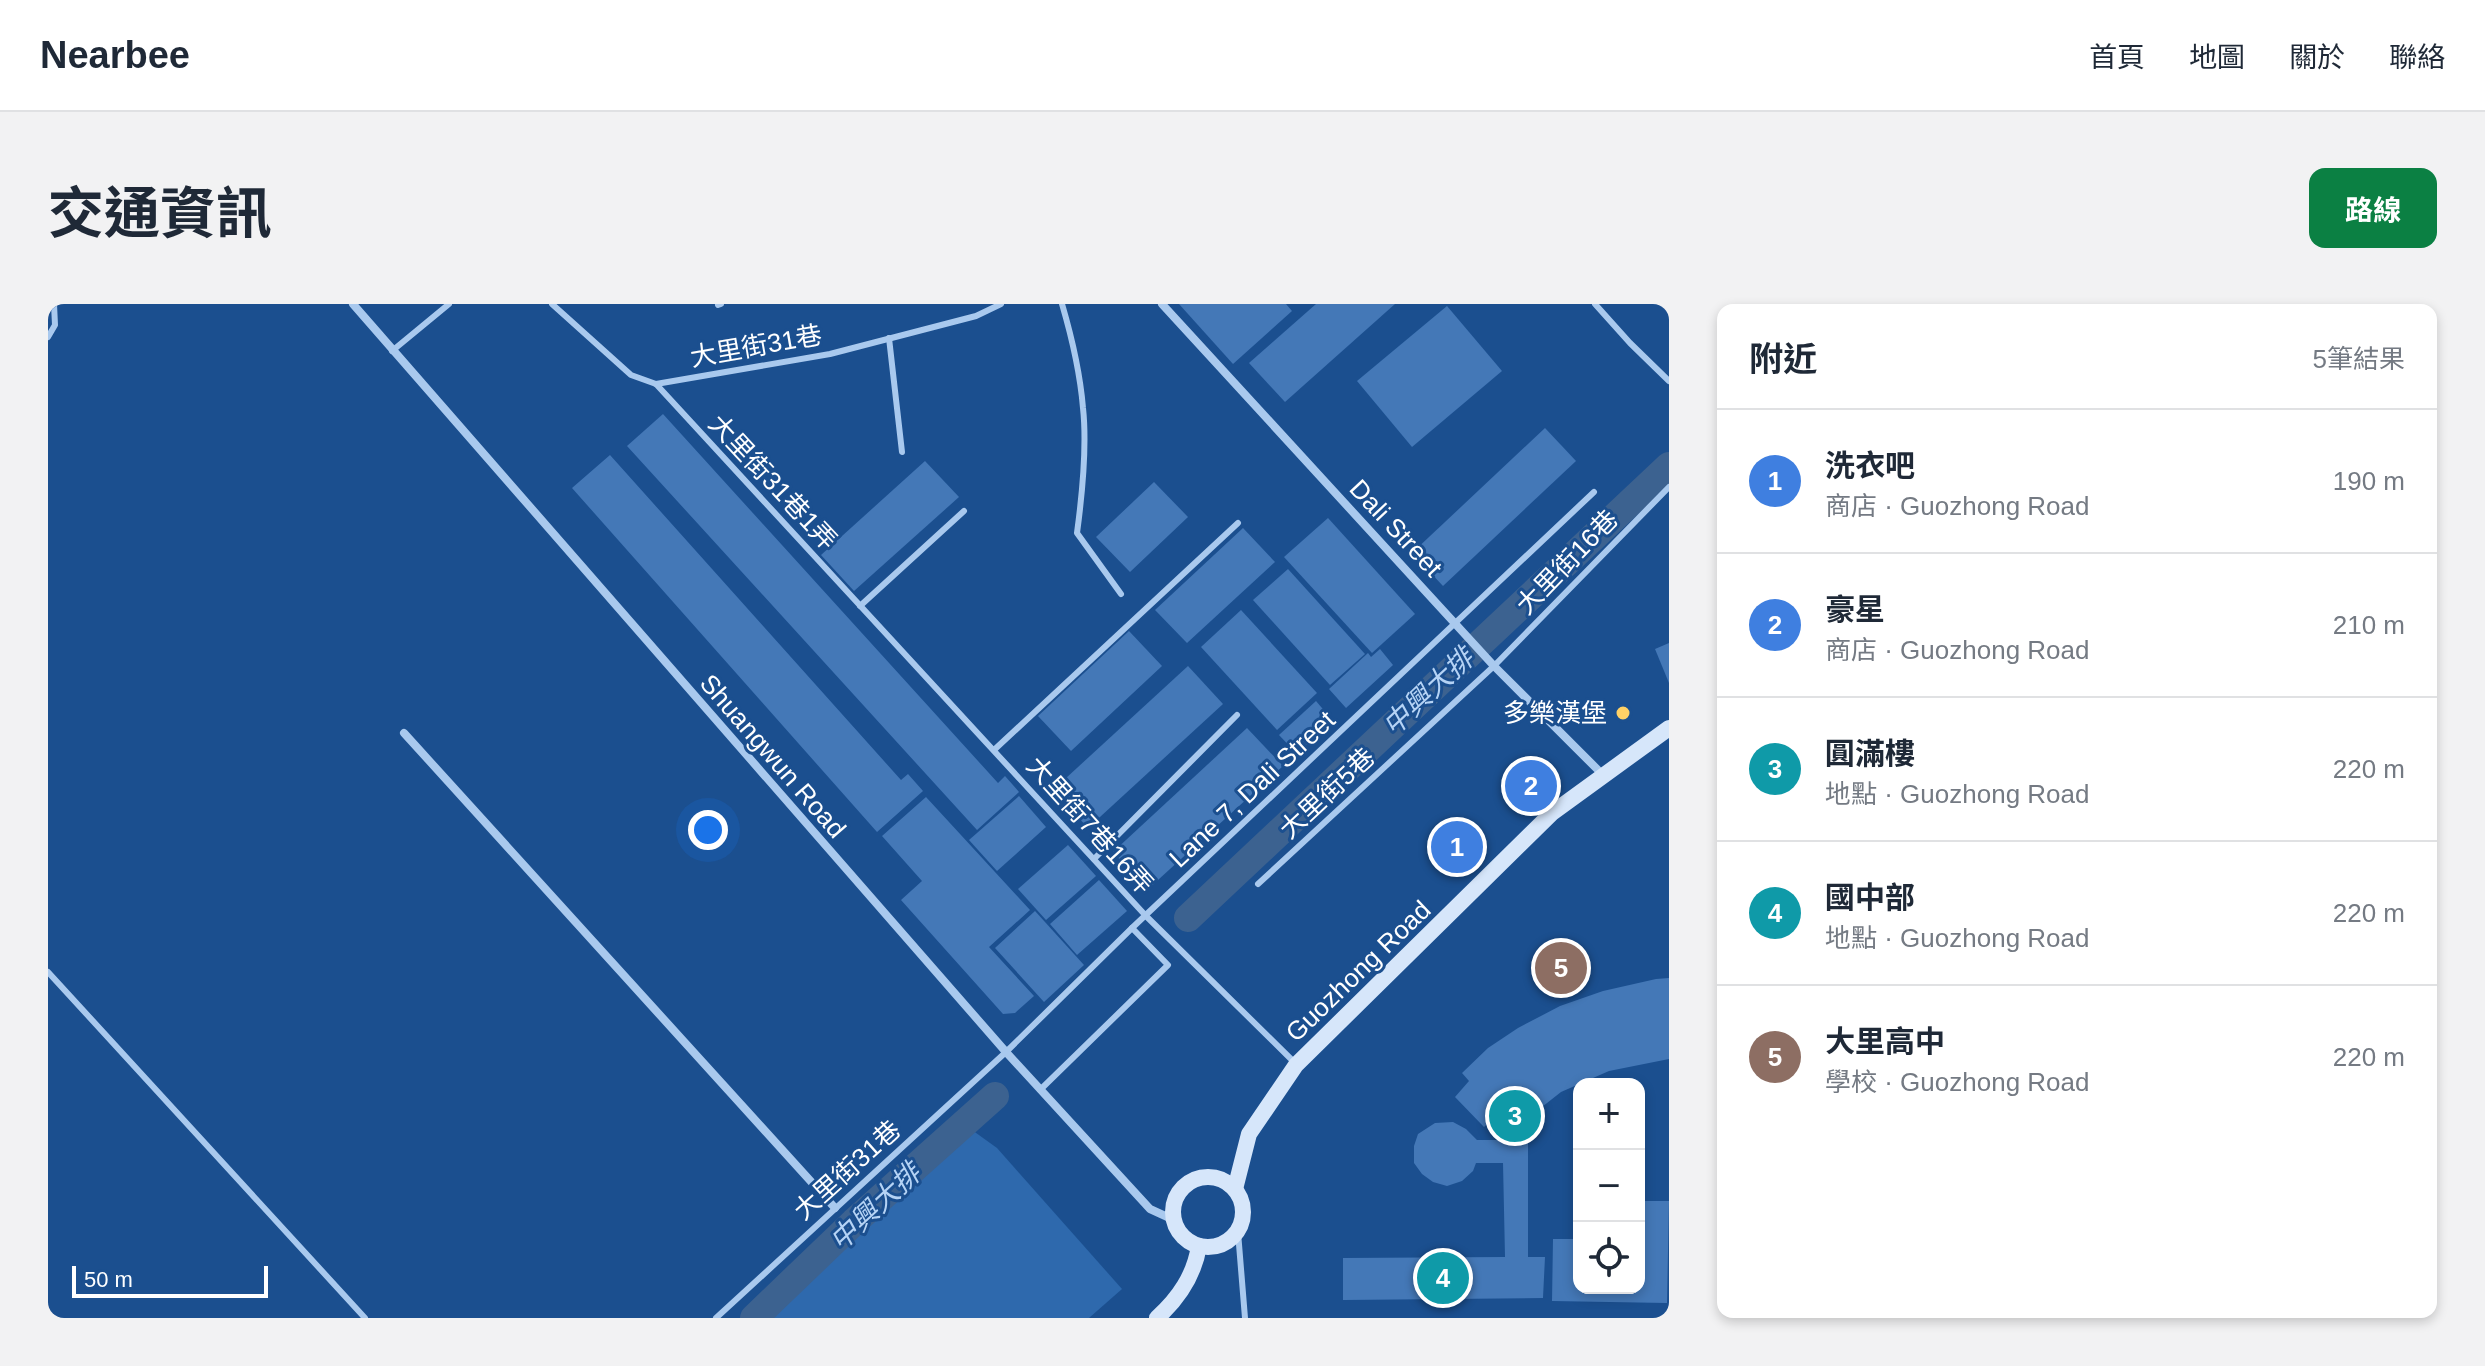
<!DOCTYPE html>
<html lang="zh-TW">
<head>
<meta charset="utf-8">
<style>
	body { margin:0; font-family:Arial,"Noto Sans TC",sans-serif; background:#f2f2f3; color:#1f2937 }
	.controls { position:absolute; right:24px; bottom:24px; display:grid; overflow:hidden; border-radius:16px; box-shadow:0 4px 12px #0003 }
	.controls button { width:72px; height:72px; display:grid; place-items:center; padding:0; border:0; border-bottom:2px solid #e0e1e3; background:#fff; color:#1f2937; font:40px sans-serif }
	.scale { position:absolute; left:24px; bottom:20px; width:196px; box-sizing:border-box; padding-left:8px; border:4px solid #fff; border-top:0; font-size:22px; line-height:28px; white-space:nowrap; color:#fff; -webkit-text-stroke:6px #1b4f8f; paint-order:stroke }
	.you { position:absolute; left:660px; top:526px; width:28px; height:28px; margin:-20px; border:6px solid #fff; border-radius:50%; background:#1a73e8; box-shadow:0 0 0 12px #1a73e833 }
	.badge { display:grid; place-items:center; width:52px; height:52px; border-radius:50%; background:#0b8043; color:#fff; font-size:26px; font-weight:700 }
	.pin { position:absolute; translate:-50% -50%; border:4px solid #fff; box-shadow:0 2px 8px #0006 }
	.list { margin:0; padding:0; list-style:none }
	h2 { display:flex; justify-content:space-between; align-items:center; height:104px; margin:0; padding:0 32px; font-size:34px }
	h2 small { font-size:26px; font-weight:400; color:#747a83 }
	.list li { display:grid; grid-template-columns:52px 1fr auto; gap:24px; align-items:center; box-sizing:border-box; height:144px; padding:0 32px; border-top:2px solid #e0e1e3 }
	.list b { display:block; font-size:30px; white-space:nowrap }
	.list p { margin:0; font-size:26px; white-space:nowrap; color:#747a83 }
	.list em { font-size:26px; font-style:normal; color:#747a83 }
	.icon { flex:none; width:44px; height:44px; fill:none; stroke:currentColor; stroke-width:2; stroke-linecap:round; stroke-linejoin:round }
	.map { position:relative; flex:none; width:1621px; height:1014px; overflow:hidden; border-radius:16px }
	header { display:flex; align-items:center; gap:48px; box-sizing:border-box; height:112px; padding:0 40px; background:#fff; border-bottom:2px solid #e0e1e3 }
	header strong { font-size:38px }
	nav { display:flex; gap:44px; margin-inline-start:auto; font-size:28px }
	.intro { display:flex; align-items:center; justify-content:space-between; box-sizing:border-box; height:192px; padding:0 48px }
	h1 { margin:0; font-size:56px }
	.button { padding:20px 36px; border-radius:16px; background:#0b8043; color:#fff; font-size:28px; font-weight:700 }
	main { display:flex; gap:48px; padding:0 48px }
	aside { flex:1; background:#fff; border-radius:16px; box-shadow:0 4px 12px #0003 }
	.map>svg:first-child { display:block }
</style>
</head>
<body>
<header>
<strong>Nearbee</strong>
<nav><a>首頁</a><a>地圖</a><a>關於</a><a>聯絡</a></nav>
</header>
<div class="intro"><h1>交通資訊</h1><a class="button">路線</a></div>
<main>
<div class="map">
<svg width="1621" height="1014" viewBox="0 0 1621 1014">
	<rect width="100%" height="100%" fill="#1b4f8f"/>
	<path fill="#2e69ad" d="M 917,821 L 949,844 L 1074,985 L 1041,1014 L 716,1014 Z"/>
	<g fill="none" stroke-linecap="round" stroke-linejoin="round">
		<g stroke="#3c6290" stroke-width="28">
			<path d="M 1140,614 L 1621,162"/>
			<path d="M 706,1014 L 806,918 L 947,792"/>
		</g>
	</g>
	<g fill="#4478b7">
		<path d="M 1131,0 L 1238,0 L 1244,7 L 1185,60 Z"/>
		<path d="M 1268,0 L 1347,0 L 1237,98 L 1201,59 Z"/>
		<path d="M 1399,2 L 1454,67 L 1364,143 L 1309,77 Z"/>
		<path d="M 615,110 L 950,479 L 957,472 L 971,488 L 929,526 L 579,142 Z"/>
		<path d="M 1497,124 L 1528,157 L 1395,282 L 1364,249 Z"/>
		<path d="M 562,151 L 853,476 L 860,470 L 875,487 L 829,528 L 524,184 Z"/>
		<path d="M 877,157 L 911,193 L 806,287 L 773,251 Z"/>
		<path d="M 1106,178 L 1140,213 L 1082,268 L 1048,233 Z"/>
		<path d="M 1280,214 L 1367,310 L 1324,349 L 1236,253 Z"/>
		<path d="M 1195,224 L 1227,258 L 1139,339 L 1107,306 Z"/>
		<path d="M 1240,265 L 1317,350 L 1282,381 L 1205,296 Z"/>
		<path d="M 1193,306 L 1269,389 L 1229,426 L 1153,343 Z"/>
		<path d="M 1081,327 L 1114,362 L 1023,447 L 990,412 Z"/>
		<path d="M 1621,339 L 1621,379 L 1607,345 Z"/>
		<path d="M 1332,345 L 1345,361 L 1298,404 L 1281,385 L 1320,349 L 1323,353 Z"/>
		<path d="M 1140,362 L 1175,400 L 1040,524 L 1005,486 Z"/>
		<path d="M 1268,397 L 1285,417 L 1249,450 L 1231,431 Z"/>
		<path d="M 1199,424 L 1235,462 L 1099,586 L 1065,548 Z"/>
		<path d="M 971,492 L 998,523 L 949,567 L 921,536 Z"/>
		<path d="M 878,493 L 982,606 L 941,643 L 986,692 L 967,709 L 955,710 L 853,596 L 874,577 L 834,532 Z"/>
		<path d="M 1020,541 L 1048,572 L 998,616 L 970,585 Z"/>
		<path d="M 1051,576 L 1079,607 L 1029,651 L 1002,620 Z"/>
		<path d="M 987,607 L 1036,661 L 996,698 L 947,644 Z"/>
		<path d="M 1621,674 L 1621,755 L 1561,767 L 1513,788 L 1480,814 L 1480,953 L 1497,953 L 1495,994 L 1295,996 L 1295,954 L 1457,953 L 1455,859 L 1428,859 L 1425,867 L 1414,877 L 1399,882 L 1385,878 L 1374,870 L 1366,859 L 1366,842 L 1370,830 L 1387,819 L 1405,818 L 1418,825 L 1429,836 L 1456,836 L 1456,816 L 1450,810 L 1436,823 L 1407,793 L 1421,777 L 1414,769 L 1440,744 L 1470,724 L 1512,702 L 1555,687 L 1608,675 Z"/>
		<path d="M 1592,897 L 1621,897 L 1619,999 L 1504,997 L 1505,935 L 1531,935 L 1531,984 L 1591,984 Z"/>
	</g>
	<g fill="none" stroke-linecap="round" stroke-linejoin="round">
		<g stroke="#a9c9ee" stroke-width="6">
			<path d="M 504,0 L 583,71 L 608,80 L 1098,612 L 1246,758"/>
			<path d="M 1014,0 C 1024,34 1032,68 1035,104 C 1039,141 1034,192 1029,229 L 1073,290"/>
			<path d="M 1547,0 L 1582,39 L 1621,77"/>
			<path d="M 670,1 L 673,0"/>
			<path d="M 0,33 L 7,21 L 6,0"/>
			<path d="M 841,34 L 854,148"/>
			<path d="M 344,47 L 401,0"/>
			<path d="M 608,80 L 782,50 L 928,12 L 953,0"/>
			<path d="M 812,302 L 916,207"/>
			<path d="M 946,446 L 1190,219"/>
			<path d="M 1046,555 L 1189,411"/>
			<path d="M 1210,580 L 1446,362 L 1621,183"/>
			<path d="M 0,668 L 317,1014"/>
			<path d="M 992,786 L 1120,661 L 1084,624"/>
			<path d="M 1190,928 L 1197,1014"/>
			<path d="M 668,1014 L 958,748 L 1084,624 L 1546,188"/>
		</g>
		<g stroke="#a9c9ee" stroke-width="8">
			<path d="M 305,0 L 958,748 L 1102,905 L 1126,916"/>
			<path d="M 1114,0 L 1446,362 L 1556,472"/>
			<path d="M 356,429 L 787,904"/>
		</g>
		<g stroke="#d6e6fa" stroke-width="16">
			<circle cx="1160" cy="908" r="35"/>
			<path d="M 1187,885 L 1201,830 L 1248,761 L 1504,509 L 1621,424"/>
			<path d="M 1109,1014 C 1131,994 1146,972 1151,942"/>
		</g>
	</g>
	<circle fill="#ffd166" stroke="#1b4f8f" stroke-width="3" cx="1575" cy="409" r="8"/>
	<g text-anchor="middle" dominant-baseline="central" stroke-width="6" stroke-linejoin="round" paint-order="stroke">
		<g font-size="26" fill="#fff" stroke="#1b4f8f">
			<text transform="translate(708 42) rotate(-10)">大里街31巷</text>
			<text transform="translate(725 178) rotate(47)">大里街31巷1弄</text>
			<text transform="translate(1348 224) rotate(47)">Dali Street</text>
			<text transform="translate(1519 258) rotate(-46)">大里街16巷</text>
			<text transform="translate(725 452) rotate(49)">Shuangwun Road</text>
			<text transform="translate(1204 485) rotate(-43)">Lane 7, Dali Street</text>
			<text transform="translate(1279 489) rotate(-43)">大里街5巷</text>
			<text transform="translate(1042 521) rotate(48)">大里街7巷16弄</text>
			<text transform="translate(1310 667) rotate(-44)">Guozhong Road</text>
			<text transform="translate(799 866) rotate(-42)">大里街31巷</text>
		</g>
		<g font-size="26" fill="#fff" stroke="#1b4f8f" text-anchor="end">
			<text x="1559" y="409">多樂漢堡</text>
		</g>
		<g font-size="28" font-style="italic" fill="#b5d3f5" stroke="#1b4f8f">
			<text transform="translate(1380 388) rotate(-43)">中興大排</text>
			<text transform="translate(827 903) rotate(-43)">中興大排</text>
		</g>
	</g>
</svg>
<div class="controls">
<button>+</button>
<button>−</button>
<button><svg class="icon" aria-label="locate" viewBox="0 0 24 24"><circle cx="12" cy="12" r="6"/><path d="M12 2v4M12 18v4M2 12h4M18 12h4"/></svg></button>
</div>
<div class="scale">50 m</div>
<div class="you"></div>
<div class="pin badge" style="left:1409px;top:543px;background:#3f7fe0">1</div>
<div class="pin badge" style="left:1483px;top:482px;background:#3f7fe0">2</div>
<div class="pin badge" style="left:1467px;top:812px;background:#0f9aa8">3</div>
<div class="pin badge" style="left:1395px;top:974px;background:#0f9aa8">4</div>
<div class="pin badge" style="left:1513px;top:664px;background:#8d6e63">5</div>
</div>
<aside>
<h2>附近<small>5筆結果</small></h2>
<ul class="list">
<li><span class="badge" style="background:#3f7fe0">1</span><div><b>洗衣吧</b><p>商店 · Guozhong Road</p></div><em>190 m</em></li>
<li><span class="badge" style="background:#3f7fe0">2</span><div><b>豪星</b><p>商店 · Guozhong Road</p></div><em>210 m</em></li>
<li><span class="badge" style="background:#0f9aa8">3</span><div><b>圓滿樓</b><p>地點 · Guozhong Road</p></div><em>220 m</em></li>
<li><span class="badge" style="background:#0f9aa8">4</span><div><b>國中部</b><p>地點 · Guozhong Road</p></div><em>220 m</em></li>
<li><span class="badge" style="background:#8d6e63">5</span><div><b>大里高中</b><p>學校 · Guozhong Road</p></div><em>220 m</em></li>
</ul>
</aside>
</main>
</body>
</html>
